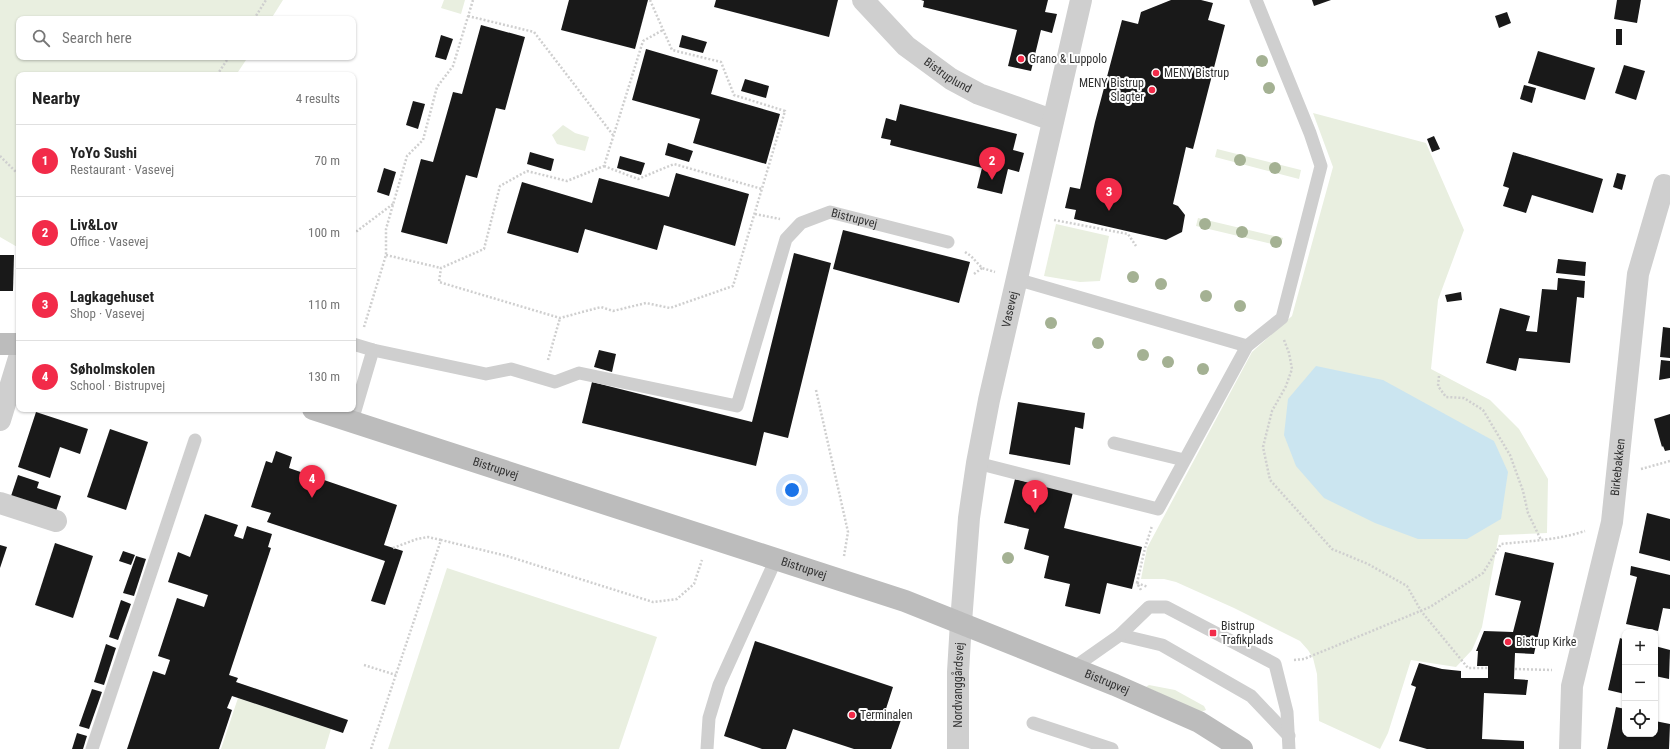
<!DOCTYPE html>
<html lang="en">
<head>
<meta charset="utf-8">
<style>
	body { margin:0; font-family:"Roboto Condensed",sans-serif; background:#f6f6f6; color:#222 }
	.controls { position:absolute; right:12px; bottom:12px; display:grid; overflow:hidden; border-radius:8px; box-shadow:0 1px 3px #0004 }
	.controls button { width:36px; height:36px; display:grid; place-items:center; padding:0; border:0; border-bottom:1px solid #e0e0e0; background:#fff; color:#222; font:20px sans-serif }
	.you { position:absolute; left:792px; top:490px; width:14px; height:14px; margin:-10px; border:3px solid #fff; border-radius:50%; background:#1a73e8; box-shadow:0 0 0 6px #1a73e833 }
	.badge { display:grid; place-items:center; width:26px; height:26px; border-radius:50%; background:#f22b49; color:#fff; font-size:13px; font-weight:700 }
	.pin { position:absolute; translate:-50% -33px; filter:drop-shadow(0 1px 2px #0008) }
	.pin::after { content:''; position:absolute; top:21px; width:14px; height:12px; background:inherit; clip-path:polygon(0 0,100% 0,50% 100%) }
	.list { margin:0; padding:0; list-style:none }
	h2 { display:flex; justify-content:space-between; align-items:center; height:52px; margin:0; padding:0 16px; font-size:17px }
	h2 small { font-size:13px; font-weight:400; color:#767676 }
	.list li { display:grid; grid-template-columns:26px 1fr auto; gap:12px; align-items:center; box-sizing:border-box; height:72px; padding:0 16px; border-top:1px solid #e0e0e0 }
	.list b { display:block; font-size:15px; white-space:nowrap }
	.list p { margin:0; font-size:13px; white-space:nowrap; color:#767676 }
	.list em { font-size:13px; font-style:normal; color:#767676 }
	.icon { flex:none; width:22px; height:22px; fill:none; stroke:currentColor; stroke-width:2; stroke-linecap:round; stroke-linejoin:round }
	.map { position:relative; flex:none; width:1670px; height:749px; overflow:hidden }
	.search { position:absolute; background:#fff; box-shadow:0 1px 3px #0004; left:16px; top:16px; width:340px; height:44px; display:flex; align-items:center; gap:10px; box-sizing:border-box; padding:0 14px; border-radius:8px; color:#767676; font-size:15px }
	.panel { position:absolute; background:#fff; box-shadow:0 1px 3px #0004; left:16px; top:72px; width:340px; height:340px; border-radius:8px }
	.map>svg:first-child { display:block }
</style>
</head>
<body>
<div class="map">
<svg width="1670" height="749" viewBox="0 0 1670 749">
	<rect width="100%" height="100%" fill="#fff"/>
	<g fill="#e9efe0">
		<path d="M 0,0 L 283,0 L 271,19 L 19,19 L 19,57 L 248,57 L 236,75 L 19,75 L 19,248 L 0,237 Z"/>
		<path d="M 444,0 L 465,0 L 461,14 L 441,8 Z"/>
		<path d="M 1313,113 L 1426,143 L 1464,230 L 1438,300 L 1431,369 L 1490,400 L 1519,429 L 1548,479 L 1547,533 L 1499,535 L 1482,627 L 1472,650 L 1456,667 L 1411,660 L 1388,733 L 1380,749 L 1319,721 L 1317,674 L 1313,658 L 1308,650 L 1300,641 L 1234,608 L 1176,582 L 1164,579 L 1141,579 L 1147,548 L 1252,352 L 1292,316 L 1333,167 Z"/>
		<path d="M 563,125 L 575,133 L 589,137 L 585,151 L 557,144 L 552,135 Z"/>
		<path d="M 1217,149 L 1301,170 L 1299,179 L 1215,157 Z"/>
		<path d="M 1198,218 L 1283,238 L 1280,246 L 1196,226 Z"/>
		<path d="M 1056,224 L 1109,236 L 1100,281 L 1080,282 L 1044,276 Z"/>
		<path d="M 447,568 L 657,637 L 619,749 L 388,749 Z"/>
		<path d="M 1149,685 L 1175,690 L 1204,706 L 1206,710 L 1201,712 L 1146,687 Z"/>
		<path d="M 238,698 L 331,729 L 325,749 L 221,749 Z"/>
	</g>
	<path fill="#cbe5f0" d="M 1316,366 L 1383,380 L 1494,441 L 1508,472 L 1501,519 L 1467,539 L 1418,539 L 1375,523 L 1324,498 L 1296,466 L 1284,435 L 1288,399 Z"/>
	<g fill="#191919">
		<path d="M 569,0 L 648,0 L 635,49 L 561,30 Z"/>
		<path d="M 716,0 L 838,0 L 829,37 L 714,7 Z"/>
		<path d="M 921,0 L 1048,0 L 1045,12 L 1057,14 L 1052,33 L 1041,30 L 1031,71 L 1008,66 L 1017,30 L 923,7 L 924,1 Z"/>
		<path d="M 1171,0 L 1201,0 L 1213,3 L 1208,20 L 1225,25 L 1193,149 L 1186,147 L 1173,204 L 1178,206 L 1185,215 L 1182,232 L 1166,240 L 1074,219 L 1076,210 L 1065,208 L 1070,187 L 1080,189 L 1095,122 L 1122,20 L 1138,24 L 1141,12 Z"/>
		<path d="M 1312,0 L 1331,0 L 1314,6 Z"/>
		<path d="M 1617,0 L 1641,0 L 1637,23 L 1614,19 Z"/>
		<path d="M 1507,12 L 1511,23 L 1499,28 L 1495,16 Z"/>
		<path d="M 481,25 L 525,37 L 505,110 L 496,108 L 477,178 L 466,175 L 447,244 L 401,232 L 421,159 L 433,162 L 453,92 L 462,94 Z"/>
		<rect x="1616" y="29" width="6" height="16"/>
		<path d="M 441,35 L 453,39 L 446,60 L 435,57 Z"/>
		<path d="M 682,35 L 707,42 L 703,53 L 679,47 Z"/>
		<path d="M 646,49 L 718,70 L 711,94 L 780,114 L 766,164 L 693,143 L 700,119 L 632,100 Z"/>
		<path d="M 1538,51 L 1595,68 L 1585,100 L 1528,83 Z"/>
		<path d="M 1624,65 L 1645,71 L 1636,100 L 1615,93 Z"/>
		<path d="M 745,79 L 769,86 L 766,98 L 741,91 Z"/>
		<path d="M 1524,85 L 1536,88 L 1532,103 L 1520,99 Z"/>
		<path d="M 413,101 L 425,104 L 418,129 L 406,125 Z"/>
		<path d="M 900,104 L 1017,134 L 1013,150 L 1024,153 L 1019,172 L 1008,169 L 1002,194 L 977,188 L 982,168 L 890,145 L 891,140 L 881,138 L 886,118 L 896,121 Z"/>
		<path d="M 1434,136 L 1440,149 L 1432,152 L 1427,139 Z"/>
		<path d="M 668,143 L 693,151 L 689,162 L 665,155 Z"/>
		<path d="M 530,152 L 554,159 L 551,171 L 527,164 Z"/>
		<path d="M 1513,152 L 1603,179 L 1593,213 L 1532,195 L 1526,213 L 1503,206 L 1509,188 L 1503,186 Z"/>
		<path d="M 620,156 L 645,163 L 641,175 L 617,168 Z"/>
		<path d="M 384,168 L 396,172 L 389,196 L 377,192 Z"/>
		<path d="M 676,173 L 749,194 L 735,246 L 664,225 L 657,250 L 585,229 L 578,253 L 507,233 L 522,182 L 592,203 L 599,178 L 669,197 Z"/>
		<path d="M 1617,173 L 1626,175 L 1622,190 L 1613,187 Z"/>
		<path d="M 843,230 L 970,262 L 959,303 L 833,269 Z"/>
		<path d="M 794,253 L 831,263 L 788,438 L 764,432 L 756,466 L 582,423 L 592,382 L 752,422 Z"/>
		<path d="M 0,255 L 14,255 L 13,291 L 0,291 Z"/>
		<path d="M 1558,259 L 1586,262 L 1585,276 L 1556,273 Z"/>
		<path d="M 1558,278 L 1585,281 L 1584,298 L 1577,297 L 1570,363 L 1519,358 L 1516,371 L 1486,363 L 1500,308 L 1530,316 L 1526,331 L 1537,332 L 1542,289 L 1557,290 Z"/>
		<path d="M 1461,292 L 1462,300 L 1447,302 L 1445,295 Z"/>
		<path d="M 1663,327 L 1670,328 L 1670,358 L 1660,357 Z"/>
		<path d="M 599,350 L 616,354 L 612,372 L 594,367 Z"/>
		<path d="M 1661,360 L 1670,361 L 1670,378 L 1659,380 Z"/>
		<path d="M 1018,402 L 1085,413 L 1083,429 L 1075,427 L 1070,465 L 1009,454 Z"/>
		<path d="M 36,412 L 88,429 L 80,454 L 60,447 L 50,478 L 18,467 Z"/>
		<path d="M 1670,414 L 1670,450 L 1665,451 L 1663,446 L 1662,447 L 1654,419 Z"/>
		<path d="M 110,429 L 148,442 L 126,510 L 87,497 Z"/>
		<path d="M 276,451 L 292,457 L 289,468 L 397,505 L 384,545 L 403,551 L 385,605 L 371,601 L 385,561 L 267,522 L 271,513 L 251,507 L 266,461 L 272,463 Z"/>
		<path d="M 18,475 L 39,482 L 37,488 L 61,496 L 56,511 L 11,496 Z"/>
		<path d="M 1015,479 L 1073,492 L 1064,528 L 1142,547 L 1132,589 L 1107,583 L 1100,614 L 1065,606 L 1070,584 L 1044,578 L 1049,556 L 1024,549 L 1029,529 L 1004,523 Z"/>
		<path d="M 1647,513 L 1670,519 L 1670,561 L 1639,553 Z"/>
		<path d="M 205,514 L 238,525 L 234,536 L 243,539 L 247,526 L 272,534 L 268,547 L 271,548 L 229,675 L 238,678 L 236,682 L 348,720 L 343,733 L 232,696 L 227,708 L 232,710 L 219,749 L 127,749 L 153,671 L 165,675 L 170,660 L 158,656 L 177,598 L 204,607 L 208,595 L 168,582 L 178,552 L 190,557 Z"/>
		<path d="M 55,543 L 93,556 L 73,618 L 35,605 Z"/>
		<path d="M 0,545 L 7,547 L 0,568 Z"/>
		<path d="M 123,551 L 135,555 L 131,565 L 119,561 Z"/>
		<path d="M 1505,552 L 1554,563 L 1534,654 L 1515,653 L 1514,679 L 1528,680 L 1526,695 L 1484,693 L 1482,739 L 1524,741 L 1524,749 L 1427,749 L 1399,741 L 1416,687 L 1411,685 L 1419,663 L 1442,669 L 1461,671 L 1461,678 L 1488,678 L 1488,666 L 1477,666 L 1478,651 L 1476,651 L 1484,631 L 1513,632 L 1521,601 L 1495,595 Z"/>
		<path d="M 136,556 L 146,559 L 134,596 L 123,593 Z"/>
		<path d="M 1631,566 L 1670,575 L 1670,609 L 1663,608 L 1658,631 L 1626,624 L 1637,577 L 1630,575 Z"/>
		<path d="M 121,600 L 131,604 L 118,640 L 109,637 Z"/>
		<path d="M 1620,638 L 1625,640 L 1625,694 L 1608,690 Z"/>
		<path d="M 755,641 L 893,687 L 884,715 L 901,720 L 891,749 L 854,749 L 793,729 L 786,749 L 762,749 L 724,736 Z"/>
		<path d="M 106,644 L 116,648 L 104,685 L 94,682 Z"/>
		<path d="M 1655,646 L 1670,650 L 1669,679 L 1655,676 Z"/>
		<path d="M 92,689 L 102,692 L 89,729 L 79,726 Z"/>
		<path d="M 1616,707 L 1625,709 L 1625,734 L 1655,734 L 1655,721 L 1670,724 L 1669,749 L 1607,749 Z"/>
		<path d="M 77,733 L 87,736 L 83,749 L 72,749 Z"/>
	</g>
	<g fill="none" stroke-linecap="round" stroke-linejoin="round">
		<g stroke="#cfcfcf" stroke-width="2.5" stroke-dasharray="2 2" stroke-linecap="butt">
			<path d="M 650,0 L 672,50 L 721,62 L 734,95 L 785,111 L 733,286 L 670,308 L 646,303 L 613,311 L 601,307 L 560,318 L 439,282 L 441,268 L 484,249 L 500,186 L 527,171 L 567,181 L 604,166 L 643,41 L 663,30"/>
			<path d="M 468,16 L 534,32 L 613,135"/>
			<path d="M 254,19 L 266,0"/>
			<path d="M 217,75 L 229,57"/>
			<path d="M 0,156 L 19,175"/>
			<path d="M 604,166 L 638,179 L 674,164 L 762,189"/>
			<path d="M 755,214 L 780,219"/>
			<path d="M 1054,220 L 1128,234 L 1136,246"/>
			<path d="M 353,234 L 393,204"/>
			<path d="M 965,252 L 971,256 L 982,268 L 995,272"/>
			<path d="M 386,255 L 441,268"/>
			<path d="M 974,274 L 982,268"/>
			<path d="M 364,327 L 386,255 L 386,229 L 407,156 L 423,140 L 437,87 L 453,66 L 473,0"/>
			<path d="M 1284,340 L 1289,353 L 1292,369 L 1286,386 L 1272,411 L 1263,447 L 1270,480 L 1332,549 L 1368,564 L 1407,586 L 1421,611 L 1468,668 L 1489,668"/>
			<path d="M 548,360 L 560,318"/>
			<path d="M 1439,376 L 1438,386 L 1446,397 L 1464,398 L 1483,410 L 1510,455 L 1523,491 L 1528,513 L 1541,540"/>
			<path d="M 816,390 L 848,532 L 844,556"/>
			<path d="M 1641,469 L 1670,461"/>
			<path d="M 393,548 L 417,539 L 428,537 L 441,540"/>
			<path d="M 1137,583 L 1148,587"/>
			<path d="M 1141,590 L 1137,583 L 1145,548 L 1152,526"/>
			<path d="M 1294,660 L 1304,659 L 1430,607 L 1483,573 L 1501,544 C 1530,541 1558,540 1585,531"/>
			<path d="M 364,665 L 396,675"/>
			<path d="M 1515,669 L 1552,670"/>
			<path d="M 371,749 L 441,540 L 507,556 L 653,602 L 677,599 L 694,584 L 702,560"/>
		</g>
		<g stroke="#cfcfcf" stroke-width="13">
			<path d="M 1016,279 L 1247,346"/>
			<path d="M 353,344 L 373,350"/>
			<path id="s1" d="M 352,421 L 373,350 L 486,374 L 511,369 L 555,382 L 579,373 L 737,406 L 786,239 L 801,223 L 830,212 L 948,242"/>
			<path d="M 1114,443 L 1184,460"/>
			<path d="M 977,463 L 1158,509 L 1247,346 L 1282,318 L 1321,166 L 1310,133 L 1256,0"/>
			<path d="M 1120,635 L 1162,645 L 1251,696 L 1289,736"/>
			<path d="M 1073,668 L 1120,635 L 1149,607 L 1166,607 L 1275,664 L 1287,712 L 1289,749"/>
			<path d="M 1033,723 L 1112,749"/>
			<path d="M 92,749 L 195,440"/>
			<path d="M 707,749 L 709,718 L 719,685 L 776,559"/>
		</g>
		<g stroke="#cfcfcf" stroke-width="22">
			<path id="s2" d="M 863,0 L 906,46 L 951,79 L 979,94 L 1052,120"/>
			<path d="M 0,420 L 19,358"/>
			<path d="M 0,503 L 56,521"/>
			<path id="s3" d="M 958,749 L 958,672 L 961,622"/>
			<path id="s4" d="M 1570,749 L 1572,686 L 1612,522 L 1638,274 L 1664,185"/>
		</g>
		<path stroke="#cfcfcf" stroke-width="22" id="s5" d="M 961,622 L 969,518 L 977,463 L 989,400 L 1081,0"/>
		<g stroke="#bcbcbc" stroke-width="22">
			<path d="M 0,344 L 19,344"/>
			<path id="s6" d="M 313,409 L 905,601 L 1115,685 L 1199,722 L 1242,749"/>
		</g>
	</g>
	<g fill="#a4b193">
		<circle cx="1262" cy="61" r="6"/>
		<circle cx="1269" cy="88" r="6"/>
		<circle cx="1240" cy="160" r="6"/>
		<circle cx="1275" cy="168" r="6"/>
		<circle cx="1205" cy="224" r="6"/>
		<circle cx="1242" cy="232" r="6"/>
		<circle cx="1276" cy="242" r="6"/>
		<circle cx="1133" cy="277" r="6"/>
		<circle cx="1161" cy="284" r="6"/>
		<circle cx="1206" cy="296" r="6"/>
		<circle cx="1240" cy="306" r="6"/>
		<circle cx="1051" cy="323" r="6"/>
		<circle cx="1098" cy="343" r="6"/>
		<circle cx="1143" cy="355" r="6"/>
		<circle cx="1168" cy="362" r="6"/>
		<circle cx="1203" cy="369" r="6"/>
		<circle cx="1008" cy="558" r="6"/>
	</g>
	<g fill="#f22b49" stroke="#fff" stroke-width="1.5">
		<circle cx="1021" cy="59" r="4"/>
		<circle cx="1156" cy="73" r="4"/>
		<circle cx="1152" cy="90" r="4"/>
		<rect x="1209" y="629" width="8" height="8" rx="2"/>
		<circle cx="1508" cy="642" r="4"/>
		<circle cx="852" cy="715" r="4"/>
	</g>
	<g text-anchor="middle" dominant-baseline="central" stroke-width="4" stroke-linejoin="round" paint-order="stroke">
		<g font-size="12" fill="#323232" stroke="#fff" text-anchor="start">
			<text x="1029" y="59">Grano &amp; Luppolo</text>
			<text x="1164" y="73">MENY Bistrup</text>
			<text x="1144" y="83" text-anchor="end">MENY Bistrup<tspan x="1144" dy="14">Slagter</tspan></text>
			<text x="1221" y="626">Bistrup<tspan x="1221" dy="14">Trafikplads</tspan></text>
			<text x="1516" y="642">Bistrup Kirke</text>
			<text x="860" y="715">Terminalen</text>
		</g>
		<g font-size="12" fill="#323232" stroke="#fff">
			<text stroke="none"><textPath href="#s2" startOffset="114">Bistruplund</textPath></text>
			<text stroke="none"><textPath href="#s1" startOffset="700">Bistrupvej</textPath></text>
			<text stroke="none"><textPath href="#s5" startOffset="317">Vasevej</textPath></text>
			<text stroke="none"><textPath href="#s4" startOffset="287">Birkebakken</textPath></text>
			<text stroke="none"><textPath href="#s6" startOffset="192">Bistrupvej</textPath></text>
			<text stroke="none"><textPath href="#s6" startOffset="516">Bistrupvej</textPath></text>
			<text stroke="none"><textPath href="#s6" startOffset="840">Bistrupvej</textPath></text>
			<text stroke="none"><textPath href="#s3" startOffset="64">Nordvanggårdsvej</textPath></text>
		</g>
	</g>
</svg>
<div class="controls">
<button>+</button>
<button>−</button>
<button><svg class="icon" aria-label="locate" viewBox="0 0 24 24"><circle cx="12" cy="12" r="6"/><path d="M12 2v4M12 18v4M2 12h4M18 12h4"/></svg></button>
</div>
<div class="you"></div>
<div class="pin badge" style="left:1035px;top:513px">1</div>
<div class="pin badge" style="left:992px;top:180px">2</div>
<div class="pin badge" style="left:1109px;top:211px">3</div>
<div class="pin badge" style="left:312px;top:498px">4</div>
<div class="search"><svg class="icon" aria-label="search" viewBox="0 0 24 24"><circle cx="10" cy="10" r="6"/><path d="M15 15l6 6"/></svg>Search here</div>
<section class="panel">
<h2>Nearby<small>4 results</small></h2>
<ul class="list">
<li><span class="badge">1</span><div><b>YoYo Sushi</b><p>Restaurant · Vasevej</p></div><em>70 m</em></li>
<li><span class="badge">2</span><div><b>Liv&amp;Lov</b><p>Office · Vasevej</p></div><em>100 m</em></li>
<li><span class="badge">3</span><div><b>Lagkagehuset</b><p>Shop · Vasevej</p></div><em>110 m</em></li>
<li><span class="badge">4</span><div><b>Søholmskolen</b><p>School · Bistrupvej</p></div><em>130 m</em></li>
</ul>
</section>
</div>
</body>
</html>
